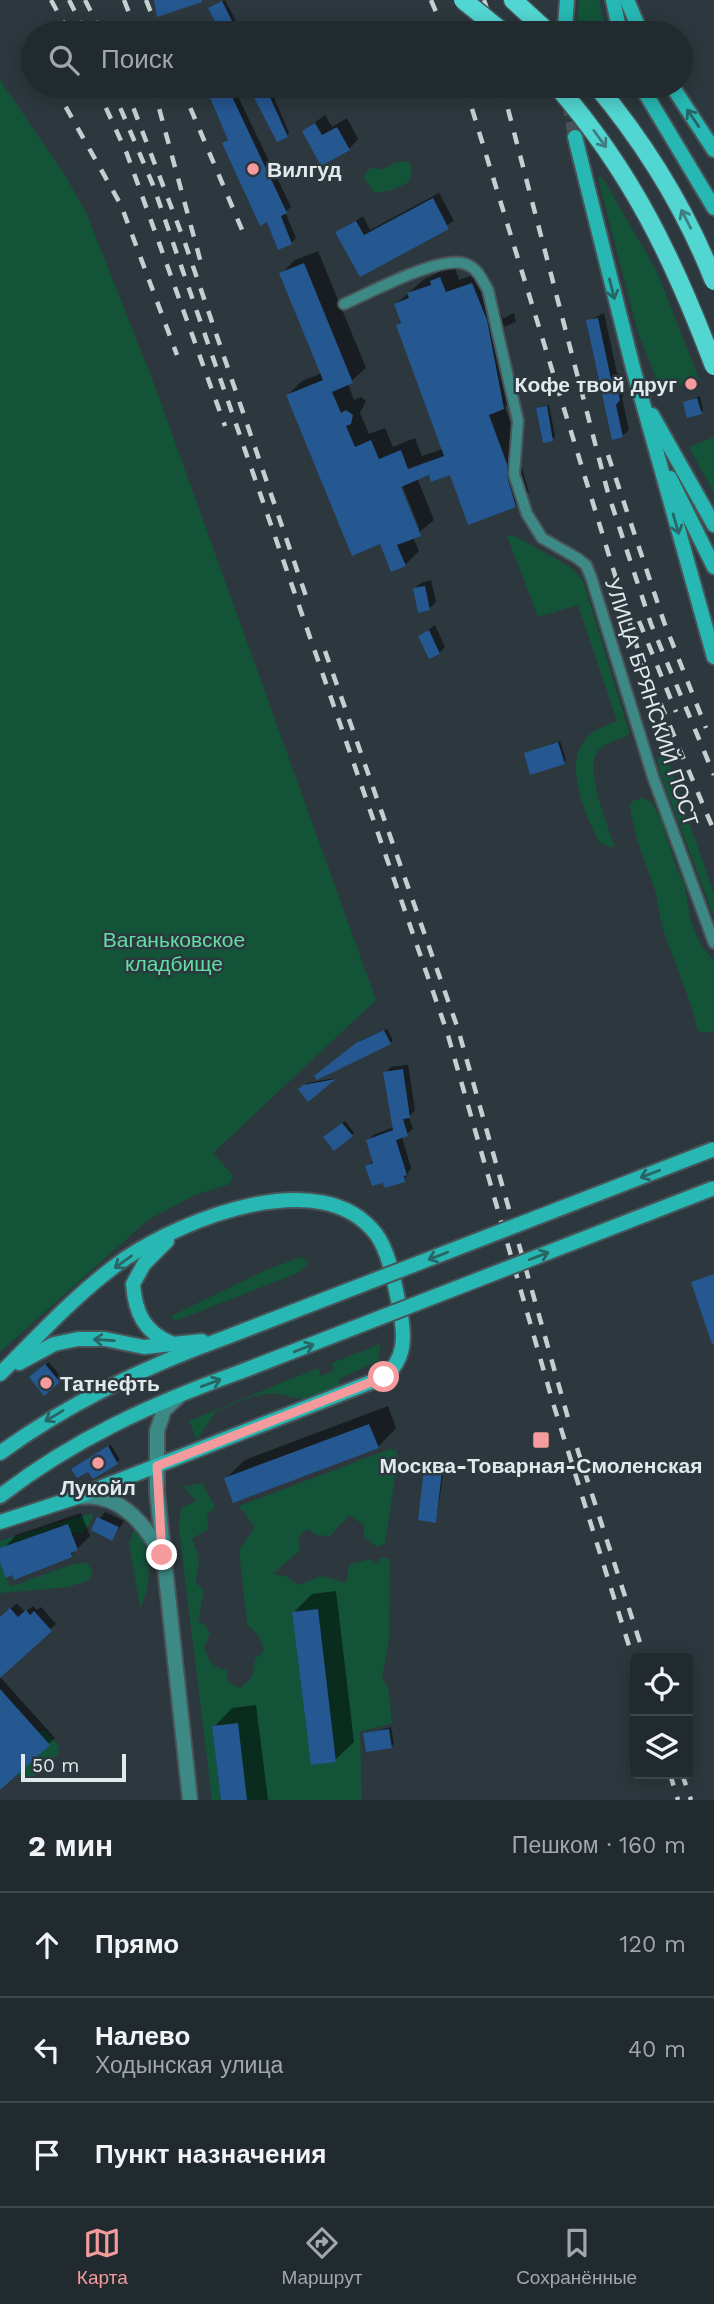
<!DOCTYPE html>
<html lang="ru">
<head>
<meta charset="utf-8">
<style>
	body { margin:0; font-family:"Work Sans",sans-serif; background:#2d363a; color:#f1f3f6 }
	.controls { position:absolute; right:21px; bottom:21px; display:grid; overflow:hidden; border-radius:7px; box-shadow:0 4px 18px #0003 }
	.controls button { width:63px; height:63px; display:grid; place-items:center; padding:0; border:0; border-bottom:2px solid #3e464a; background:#212a2e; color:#f1f3f6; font:35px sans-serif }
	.scale { position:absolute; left:21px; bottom:18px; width:105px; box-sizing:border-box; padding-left:7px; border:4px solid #e1e9ec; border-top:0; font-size:19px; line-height:24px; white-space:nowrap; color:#e1e9ec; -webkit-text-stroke:5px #2c383d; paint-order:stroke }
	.stop { position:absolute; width:21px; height:21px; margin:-16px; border:5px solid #f59b9e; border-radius:50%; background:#fff }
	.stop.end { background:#f59b9e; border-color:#fff; box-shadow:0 2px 7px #0008 }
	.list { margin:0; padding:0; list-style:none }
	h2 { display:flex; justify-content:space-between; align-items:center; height:91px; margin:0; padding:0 28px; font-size:30px }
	h2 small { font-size:23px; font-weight:400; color:#a2a7aa }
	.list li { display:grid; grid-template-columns:46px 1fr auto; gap:21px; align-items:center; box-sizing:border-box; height:105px; padding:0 28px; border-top:2px solid #3e464a }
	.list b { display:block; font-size:26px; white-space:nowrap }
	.list p { margin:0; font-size:23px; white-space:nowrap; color:#a2a7aa }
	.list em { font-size:23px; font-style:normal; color:#a2a7aa }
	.icon { flex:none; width:38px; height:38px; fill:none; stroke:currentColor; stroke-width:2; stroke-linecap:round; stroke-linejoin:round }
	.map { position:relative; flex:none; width:714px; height:1800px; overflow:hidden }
	.search { position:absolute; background:#212a2e; box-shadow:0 4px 18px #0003; left:21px; right:21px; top:21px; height:77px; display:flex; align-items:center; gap:18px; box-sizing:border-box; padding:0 24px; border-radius:38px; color:#a2a7aa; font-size:26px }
	.sheet { height:406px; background:#212a2e }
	nav { display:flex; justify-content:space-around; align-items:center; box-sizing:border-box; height:98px; border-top:2px solid #3e464a; background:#212a2e; font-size:19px; color:#a2a7aa }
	nav a { display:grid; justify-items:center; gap:4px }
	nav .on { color:#f59b9e }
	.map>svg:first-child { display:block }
</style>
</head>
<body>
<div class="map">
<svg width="714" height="1800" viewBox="0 0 714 1800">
	<rect width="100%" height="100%" fill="#2c383d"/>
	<g fill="#135439" fill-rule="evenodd">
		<path d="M 579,0 L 599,0 L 606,33 L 577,33 Z"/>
		<path d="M 0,80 L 65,175 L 87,215 L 154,384 L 376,1000 L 213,1153 L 233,1176 L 230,1184 L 195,1195 L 148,1220 L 0,1352 Z"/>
		<path d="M 408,161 L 412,168 L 409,182 L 392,190 L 375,193 L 363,177 L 371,167 L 383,170 L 394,163 Z"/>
		<path d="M 602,177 L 656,270 L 699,379 L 661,391 L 638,332 L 598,178 Z"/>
		<path d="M 714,437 L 714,493 L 689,447 Z"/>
		<path d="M 513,535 L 570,567 L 583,580 L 629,732 L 627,736 C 617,740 604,743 597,752 C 585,770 607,824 614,845 L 612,848 L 599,842 C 586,816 564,768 584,741 C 593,729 605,726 617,721 L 578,605 L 538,617 L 507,536 Z"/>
		<path d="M 662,755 L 667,758 L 714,894 L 714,917 L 660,773 L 658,759 Z"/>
		<path d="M 642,798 L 651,802 L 661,819 L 677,870 L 684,882 L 691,923 L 701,945 L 714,961 L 714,1030 L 707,1033 L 698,1031 C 690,998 676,966 665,935 C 659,919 659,903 654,887 C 645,861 633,834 630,805 L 633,801 Z"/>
		<path d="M 302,1257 L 309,1264 L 295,1274 L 175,1321 L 171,1316 L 268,1269 Z"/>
		<path d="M 380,1344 L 378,1361 L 339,1379 L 340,1385 L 302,1399 L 272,1393 L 254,1396 L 216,1411 L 197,1440 L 189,1421 L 318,1368 L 321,1376 L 334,1371 L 332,1363 Z"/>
		<path d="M 390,1449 L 396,1450 L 398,1457 L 385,1543 L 378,1547 L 364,1537 L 364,1525 L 349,1515 L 330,1536 L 316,1535 L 309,1529 L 302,1532 L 298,1541 L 300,1550 L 273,1574 L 287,1577 L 298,1585 L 322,1576 L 346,1583 L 349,1564 L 371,1559 L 374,1565 L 382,1557 L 390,1559 L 389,1640 L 382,1678 L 388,1687 L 392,1723 L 360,1732 L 362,1800 L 247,1800 L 237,1723 L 212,1726 L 221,1800 L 212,1800 L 179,1528 L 181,1508 L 196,1501 L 184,1487 L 202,1483 L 215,1507 L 207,1515 L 208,1529 L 192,1539 C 201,1561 200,1558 195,1582 L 204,1590 L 198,1621 L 206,1626 L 210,1634 L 204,1647 C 209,1661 212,1668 227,1670 L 228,1681 L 240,1689 L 252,1677 L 255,1659 L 264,1651 L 259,1636 L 247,1624 L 239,1550 L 255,1527 L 239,1506 ZM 318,1609 L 336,1762 L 311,1765 L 292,1612 Z"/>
		<path d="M 92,1513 L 93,1518 L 83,1533 L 71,1532 L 60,1525 L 2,1548 L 0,1552 L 0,1541 Z"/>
		<path d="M 136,1526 C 151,1550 153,1583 140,1608 L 129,1543 Z"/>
		<path d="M 0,1563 L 10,1587 L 73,1564 L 87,1563 L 93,1572 L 88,1581 L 68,1587 L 0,1593 Z"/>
		<path d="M 44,1730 L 58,1745 L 59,1753 L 35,1776 L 22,1777 L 18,1774 L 50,1745 L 37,1731 Z"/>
	</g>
	<g fill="#0007" fill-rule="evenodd">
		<path d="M 225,0 L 242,33 L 223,33 L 211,9 Z"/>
		<path d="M 207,86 L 233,86 L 291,207 L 285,212 L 296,238 L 291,243 L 268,220 L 224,144 L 229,138 Z"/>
		<path d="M 250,86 L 269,86 L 289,133 L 287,136 L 278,140 Z"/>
		<path d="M 325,115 L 332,127 L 347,118 L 358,139 L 349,149 L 304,131 Z"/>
		<path d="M 439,193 L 454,221 L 360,275 L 337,233 L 363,216 L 370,230 Z"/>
		<path d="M 318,251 L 366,368 L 348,384 L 354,400 L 361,397 L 366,401 L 360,413 L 369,434 L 385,428 L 393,447 L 415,438 L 422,456 L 443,449 L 398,325 L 402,321 L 396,304 L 423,280 L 454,265 L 459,280 L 486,270 L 503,319 L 514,313 L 516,322 L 504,327 L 517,394 L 505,407 L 520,450 L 520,462 L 529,492 L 516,506 L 451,472 L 430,473 L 417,478 L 434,520 L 413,537 L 419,551 L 405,565 L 381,542 L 288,395 L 302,381 L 322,373 L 281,274 L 295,260 ZM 399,478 L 420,530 L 417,530 L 396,479 Z"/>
		<path d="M 604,313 L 617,373 L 622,377 L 625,392 L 622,398 L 629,430 L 622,436 L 588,321 Z"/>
		<path d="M 700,396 L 703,410 L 701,412 L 685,403 Z"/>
		<path d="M 549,405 L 555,436 L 553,439 L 537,409 Z"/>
		<path d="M 431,580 L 436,602 L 429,609 L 414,589 L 421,583 Z"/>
		<path d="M 435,625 L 445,647 L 439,653 L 420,636 Z"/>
		<path d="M 560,741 L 566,760 L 564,763 L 526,753 Z"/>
		<path d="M 387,1029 L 393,1040 L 390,1043 L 360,1041 Z"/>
		<path d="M 408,1065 L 415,1110 L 409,1117 L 413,1129 L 402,1137 L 411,1168 L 404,1180 L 367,1166 L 374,1160 L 368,1141 L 373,1135 L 394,1127 L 385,1073 L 391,1067 Z"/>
		<path d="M 335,1078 L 308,1099 L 300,1089 L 307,1083 Z"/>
		<path d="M 345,1121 L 354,1133 L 352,1135 L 328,1135 Z"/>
		<path d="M 49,1362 L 62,1378 L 44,1394 L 31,1377 Z"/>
		<path d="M 388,1406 L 396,1428 L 378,1447 L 226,1478 L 245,1460 Z"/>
		<path d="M 111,1445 L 120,1460 L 94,1477 L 89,1469 L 76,1467 Z"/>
		<path d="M 428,1467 L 444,1469 L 436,1521 L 426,1470 Z"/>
		<path d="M 105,1512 L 124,1521 L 112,1539 L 93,1529 Z"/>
		<path d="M 81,1513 L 90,1536 L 71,1555 L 0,1558 L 0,1552 L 16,1535 Z"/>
		<path d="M 336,1591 L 354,1742 L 335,1760 L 294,1612 L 312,1594 Z"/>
		<path d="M 17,1603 L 25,1612 L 33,1606 L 37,1610 L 41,1607 L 56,1624 L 0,1676 L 0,1618 Z"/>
		<path d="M 0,1677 L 55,1738 L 0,1788 Z"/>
		<path d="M 256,1705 L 268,1800 L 223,1800 L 214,1727 L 232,1708 Z"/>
		<path d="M 391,1727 L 394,1744 L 391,1746 L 365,1734 Z"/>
	</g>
	<g fill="#255791">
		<path d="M 154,0 L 202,0 L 202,2 L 157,17 Z"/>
		<path d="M 222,1 L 238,33 L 221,33 L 208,8 Z"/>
		<path d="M 205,86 L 227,86 L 287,213 L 281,216 L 292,244 L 278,250 L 267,222 L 260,226 L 222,143 L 228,140 Z"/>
		<path d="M 248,86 L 265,86 L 288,137 L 277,142 Z"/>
		<path d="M 315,123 L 322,135 L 337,127 L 350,150 L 321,166 L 302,131 Z"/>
		<path d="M 433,198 L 449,229 L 360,277 L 335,232 L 356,221 L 364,235 Z"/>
		<path d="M 304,263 L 353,383 L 332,392 L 341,413 L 346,410 L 353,415 L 351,424 L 346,426 L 355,447 L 371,440 L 379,459 L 401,450 L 408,469 L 444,456 L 396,325 L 401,323 L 394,304 L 409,298 L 407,293 L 431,285 L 430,281 L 440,277 L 446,292 L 472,283 L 487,320 L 504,409 L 489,415 L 507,464 L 507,476 L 516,507 L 468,525 L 450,475 L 431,482 L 429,475 L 401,487 L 421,536 L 397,545 L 406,566 L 391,572 L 380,544 L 352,556 L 286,395 L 323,380 L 279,273 Z"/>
		<path d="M 598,318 L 611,379 L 616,383 L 620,400 L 616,405 L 623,437 L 612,440 L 586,320 Z"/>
		<path d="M 697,398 L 702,414 L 687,418 L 683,402 Z"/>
		<path d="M 547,406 L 553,441 L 543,443 L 536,408 Z"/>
		<path d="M 425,586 L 430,610 L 418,613 L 413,588 Z"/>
		<path d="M 429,630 L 440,654 L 429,659 L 418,636 Z"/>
		<path d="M 558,742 L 565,764 L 530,775 L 524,753 Z"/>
		<path d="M 384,1030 L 391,1044 L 317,1080 L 314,1076 L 356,1043 Z"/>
		<path d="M 403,1069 L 410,1118 L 403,1119 L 408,1136 L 396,1140 L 407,1175 L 404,1176 L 405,1182 L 385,1188 L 383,1183 L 372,1186 L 365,1166 L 373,1163 L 366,1140 L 393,1130 L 383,1072 Z"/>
		<path d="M 336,1079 L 308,1102 L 298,1089 L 303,1085 Z"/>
		<path d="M 342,1123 L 353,1136 L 334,1151 L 323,1137 Z"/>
		<path d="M 714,1274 L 714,1344 L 712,1344 L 691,1282 Z"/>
		<path d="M 45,1364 L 60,1382 L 44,1396 L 29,1377 Z"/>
		<path d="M 369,1424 L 379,1448 L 233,1503 L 224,1478 Z"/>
		<path d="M 108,1446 L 118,1464 L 93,1479 L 88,1472 L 77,1478 L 71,1469 Z"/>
		<path d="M 424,1469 L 442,1471 L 436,1523 L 418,1520 Z"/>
		<path d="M 97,1517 L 119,1527 L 112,1541 L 91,1530 Z"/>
		<path d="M 68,1524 L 78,1550 L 71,1553 L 72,1557 L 14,1580 L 12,1575 L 6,1578 L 0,1563 L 0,1548 Z"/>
		<path d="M 10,1608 L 18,1617 L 26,1610 L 30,1615 L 34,1611 L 52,1631 L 0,1678 L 0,1617 Z"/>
		<path d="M 318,1609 L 336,1762 L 311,1765 L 292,1612 Z"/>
		<path d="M 0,1689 L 50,1745 L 0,1790 Z"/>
		<path d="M 238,1723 L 247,1800 L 221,1800 L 212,1726 Z"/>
		<path d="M 389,1729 L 392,1748 L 366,1752 L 363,1733 Z"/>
	</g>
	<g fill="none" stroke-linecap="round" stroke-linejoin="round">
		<path stroke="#475357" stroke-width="14" stroke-dasharray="14 7" stroke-linecap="butt" d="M 569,101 L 575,137"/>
		<g stroke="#495459" stroke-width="14">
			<path id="minor" d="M 344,304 C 370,293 444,252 468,265 C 479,270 482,280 488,290 L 518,421 L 514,474 L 527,514 L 542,538 L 577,558 L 586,565 L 591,577 L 653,777 L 714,943"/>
		</g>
		<g stroke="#495459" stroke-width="18">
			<g id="tertiary">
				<path d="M 178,1397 L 164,1410 L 157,1431 L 157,1492 L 190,1800"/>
				<path d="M 79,1497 C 118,1492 143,1521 160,1552"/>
			</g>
		</g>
		<g stroke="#495459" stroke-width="18">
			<g id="secondary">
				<path d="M 613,0 L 620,33"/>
				<path d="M 627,0 L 641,33"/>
				<path d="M 565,27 L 567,0"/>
				<path d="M 641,86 L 714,208"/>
				<path d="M 672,86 L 714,150"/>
				<path d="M 575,137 L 633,368 L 714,657"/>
				<path d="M 652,415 L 714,525"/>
				<path d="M 670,478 L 714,567"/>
				<path d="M 167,1241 L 144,1264 L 133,1284 C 135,1312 144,1332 171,1343"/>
				<path d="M 19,1363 L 54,1344 L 78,1339 L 105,1339 L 144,1347 L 202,1341"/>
				<path d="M 0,1374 C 39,1335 80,1290 126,1258 C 184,1219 322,1163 376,1234 C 390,1253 395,1286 400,1310 C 405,1336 406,1359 384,1377 L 74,1498 L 0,1522"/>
				<path d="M 0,1453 C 70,1402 146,1366 227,1337"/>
				<path d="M 0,1496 C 74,1439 153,1403 240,1372"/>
			</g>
		</g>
		<g stroke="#495459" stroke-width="21">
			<path id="primary" d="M 513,0 L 549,33"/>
		</g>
		<use href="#minor" stroke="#3c8986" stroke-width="10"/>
		<use href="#tertiary" stroke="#3c8986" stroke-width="14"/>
		<use href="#secondary" stroke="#27b8b3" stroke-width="14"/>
		<use href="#primary" stroke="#52d6d1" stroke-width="18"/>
		<g stroke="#c5ced1" stroke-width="4.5" stroke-dasharray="12 12" stroke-linecap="butt">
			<path d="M 51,0 L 69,33"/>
			<path d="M 69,0 L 86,33"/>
			<path d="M 85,0 L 102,33"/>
			<path d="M 124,0 L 137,33"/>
			<path d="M 146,0 L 159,33"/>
			<path d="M 431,0 L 445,33"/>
			<path d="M 484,0 L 495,33"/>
			<path d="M 54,86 L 121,205 L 177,355"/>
			<path d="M 96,86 L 127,154 L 225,426"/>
			<path d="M 111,86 L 153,185 L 447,1032 L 553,1403 L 635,1665"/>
			<path d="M 125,86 L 185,243 L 309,605"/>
			<path d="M 153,86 L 201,263"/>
			<path d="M 181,86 L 243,232"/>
			<path d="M 465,86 L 638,650 L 714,831"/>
			<path d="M 502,86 L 608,493 L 651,624 L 714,775"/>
			<path d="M 608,455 L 664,622 L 706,728"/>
			<path d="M 639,621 L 676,712"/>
			<path d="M 325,651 L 458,1029 L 570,1425"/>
			<path d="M 577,1448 L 645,1658"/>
			<path d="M 670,1774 L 678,1800"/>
			<path d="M 682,1774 L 691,1800"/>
		</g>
		<g stroke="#495459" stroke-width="18" stroke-linecap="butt">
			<g id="secondary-bridge">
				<path d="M 227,1337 L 714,1149"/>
				<path d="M 240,1372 L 714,1188"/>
			</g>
		</g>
		<g stroke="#495459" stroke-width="21" stroke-linecap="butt">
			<g id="primary-bridge">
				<path d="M 463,0 L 504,33"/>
				<path d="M 557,86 C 632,172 674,260 714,366"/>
				<path d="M 597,86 C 646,145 686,210 714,281"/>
			</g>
		</g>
		<use href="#secondary-bridge" stroke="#27b8b3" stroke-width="14"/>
		<use href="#primary-bridge" stroke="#52d6d1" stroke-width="18"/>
	</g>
	<defs><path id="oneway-shaft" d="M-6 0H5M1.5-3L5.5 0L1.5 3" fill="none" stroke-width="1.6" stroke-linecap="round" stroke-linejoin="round" transform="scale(1.75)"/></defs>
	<g stroke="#2a6566">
		<use href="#oneway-shaft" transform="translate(693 118) rotate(-124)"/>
		<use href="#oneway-shaft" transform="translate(612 289) rotate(76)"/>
		<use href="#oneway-shaft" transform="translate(676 524) rotate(74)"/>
		<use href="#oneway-shaft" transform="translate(650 1174) rotate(159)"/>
		<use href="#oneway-shaft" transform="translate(438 1256) rotate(159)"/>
		<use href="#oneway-shaft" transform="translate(539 1256) rotate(-21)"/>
		<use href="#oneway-shaft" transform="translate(123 1262) rotate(144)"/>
		<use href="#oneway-shaft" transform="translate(104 1340) rotate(-176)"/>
		<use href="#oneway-shaft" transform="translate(304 1348) rotate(-21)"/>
		<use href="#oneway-shaft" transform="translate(211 1383) rotate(-20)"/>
		<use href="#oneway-shaft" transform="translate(54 1416) rotate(149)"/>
	</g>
	<g stroke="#3d7f80">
		<use href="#oneway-shaft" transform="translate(600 139) rotate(54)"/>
		<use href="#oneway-shaft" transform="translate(686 219) rotate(-117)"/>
	</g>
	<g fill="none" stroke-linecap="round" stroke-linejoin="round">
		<path stroke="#f59b9e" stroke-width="9" d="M 162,1555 L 157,1466 L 384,1377"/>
	</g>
	<g fill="#f59b9e" stroke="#2c383d" stroke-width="2.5">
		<circle cx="253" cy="169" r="7"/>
		<circle cx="691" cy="384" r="7"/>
		<circle cx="46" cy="1383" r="7"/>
		<rect x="532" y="1431" width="18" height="18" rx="3.5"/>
		<circle cx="98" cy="1463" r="7"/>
	</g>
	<g text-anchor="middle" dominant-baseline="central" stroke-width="5" stroke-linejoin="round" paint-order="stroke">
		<g font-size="21" font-weight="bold" fill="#e1e9ec" stroke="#2c383d" text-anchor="start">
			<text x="267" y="169">Вилгуд</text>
			<text x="677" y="384" text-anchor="end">Кофе твой друг</text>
			<text x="60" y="1383">Татнефть</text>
			<text x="541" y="1465" text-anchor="middle">Москва-Товарная-Смоленская</text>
			<text x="98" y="1487" text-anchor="middle">Лукойл</text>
		</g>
		<g font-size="21" fill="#e1e9ec" stroke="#2c383d">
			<text transform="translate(652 702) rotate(72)">УЛИЦА БРЯНСКИЙ ПОСТ</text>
		</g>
		<g font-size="21" fill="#62dda4" stroke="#2c383d">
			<text x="174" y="939">Ваганьковское<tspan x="174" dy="24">кладбище</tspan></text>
		</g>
	</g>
</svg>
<div class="controls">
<button><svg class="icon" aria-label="locate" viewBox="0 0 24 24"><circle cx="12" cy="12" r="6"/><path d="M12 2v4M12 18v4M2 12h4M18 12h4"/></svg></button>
<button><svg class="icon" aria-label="layers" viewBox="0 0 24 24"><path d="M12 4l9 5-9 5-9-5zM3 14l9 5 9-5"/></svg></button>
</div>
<div class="scale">50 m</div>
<div class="stop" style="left:384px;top:1377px"></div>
<div class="stop end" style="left:162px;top:1555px"></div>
<div class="search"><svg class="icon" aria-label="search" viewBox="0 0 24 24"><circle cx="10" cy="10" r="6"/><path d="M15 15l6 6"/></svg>Поиск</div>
</div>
<section class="sheet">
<h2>2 мин<small>Пешком · 160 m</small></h2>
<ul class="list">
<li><svg class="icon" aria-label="ahead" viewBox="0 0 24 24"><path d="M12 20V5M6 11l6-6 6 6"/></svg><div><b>Прямо</b></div><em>120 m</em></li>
<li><svg class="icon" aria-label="left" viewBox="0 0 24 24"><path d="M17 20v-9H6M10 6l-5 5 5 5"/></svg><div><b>Налево</b><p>Ходынская улица</p></div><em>40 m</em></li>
<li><svg class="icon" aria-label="arrive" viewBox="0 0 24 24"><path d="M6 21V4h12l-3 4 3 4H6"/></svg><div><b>Пункт назначения</b></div></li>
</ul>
</section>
<nav>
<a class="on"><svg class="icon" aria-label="map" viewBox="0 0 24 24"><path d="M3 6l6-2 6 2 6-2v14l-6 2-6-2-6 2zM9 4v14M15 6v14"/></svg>Карта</a>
<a><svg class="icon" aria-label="directions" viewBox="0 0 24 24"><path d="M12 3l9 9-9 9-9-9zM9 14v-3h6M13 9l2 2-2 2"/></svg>Маршрут</a>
<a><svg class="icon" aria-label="saved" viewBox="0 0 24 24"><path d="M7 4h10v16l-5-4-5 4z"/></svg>Сохранённые</a>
</nav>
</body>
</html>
